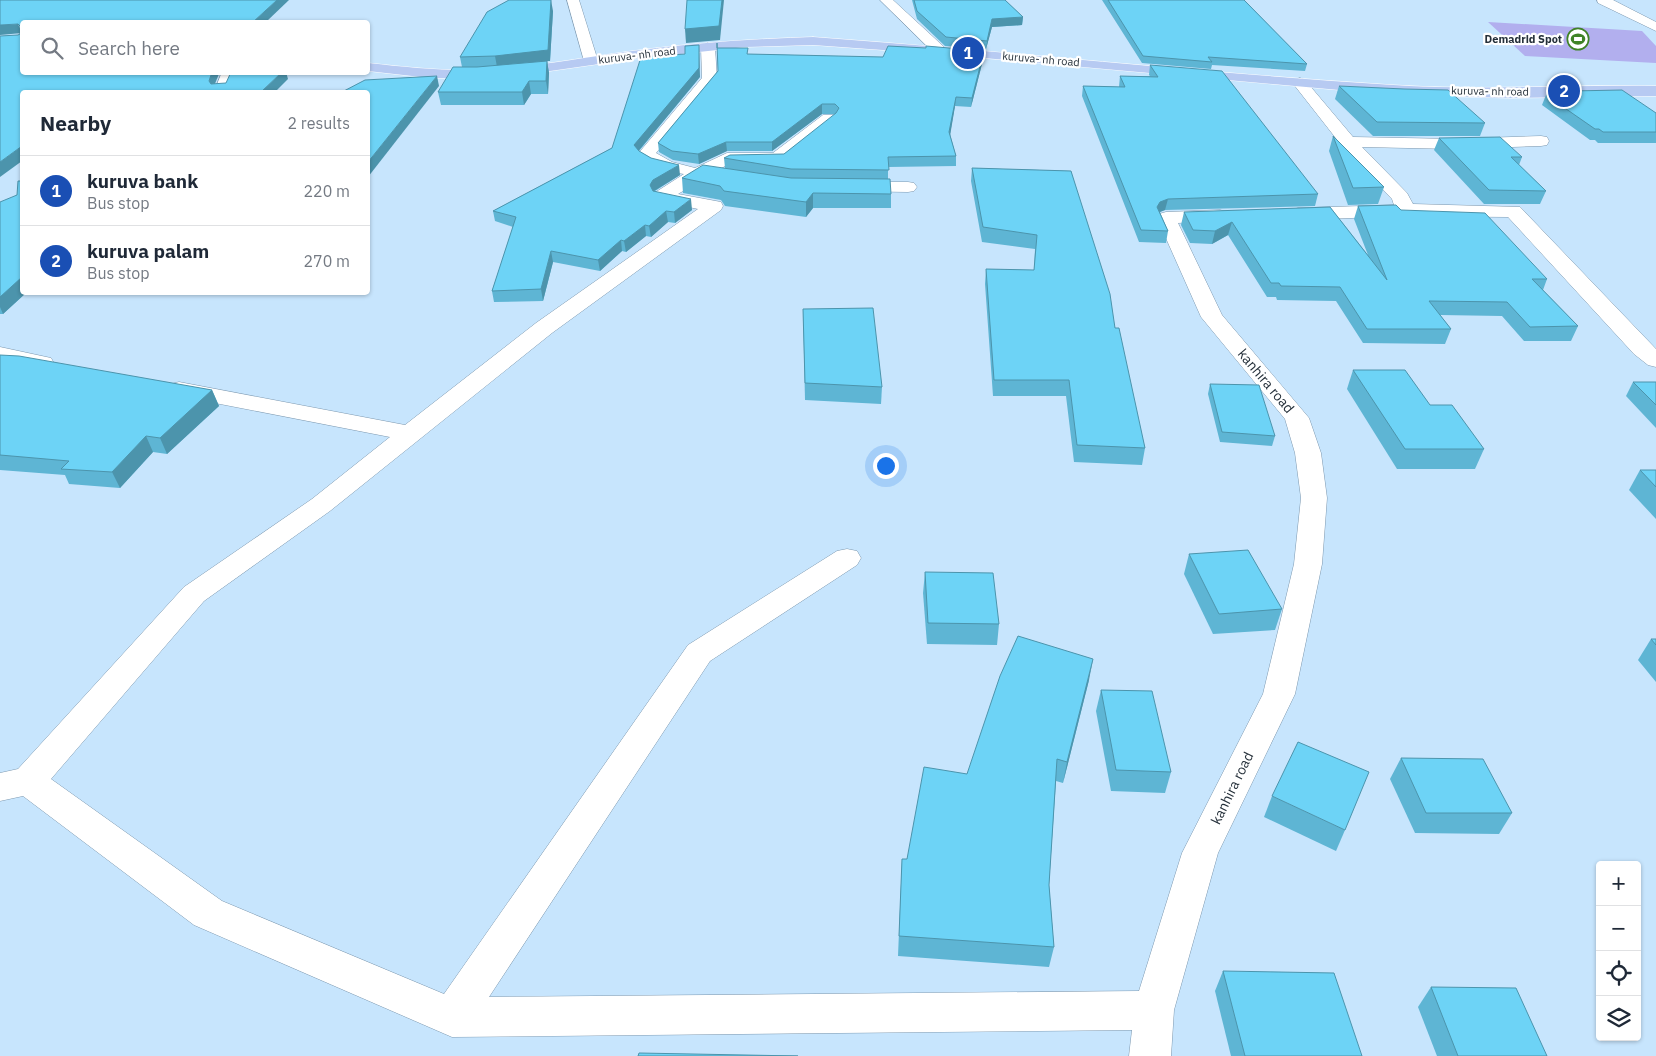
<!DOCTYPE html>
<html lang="en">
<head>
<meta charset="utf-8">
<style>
	body { margin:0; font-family:"IBM Plex Sans",sans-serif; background:#f6f6f7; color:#1f2937 }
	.controls { position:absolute; right:15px; bottom:15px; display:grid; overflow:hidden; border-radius:5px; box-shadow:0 1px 4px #0004 }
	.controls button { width:45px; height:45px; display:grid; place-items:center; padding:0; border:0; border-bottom:1px solid #e0e1e3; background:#fff; color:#1f2937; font:25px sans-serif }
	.you { position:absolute; left:885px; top:465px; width:18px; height:18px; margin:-12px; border:4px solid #fff; border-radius:50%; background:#1a73e8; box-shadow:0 0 0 8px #1a73e833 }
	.badge { display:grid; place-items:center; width:32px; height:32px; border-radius:50%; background:#3f8326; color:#fff; font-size:16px; font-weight:700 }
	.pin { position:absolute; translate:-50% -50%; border:2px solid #fff; box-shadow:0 1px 5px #0006 }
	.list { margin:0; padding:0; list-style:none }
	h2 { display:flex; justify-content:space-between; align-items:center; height:65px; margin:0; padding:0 20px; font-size:21px }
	h2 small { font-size:16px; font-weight:400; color:#747a83 }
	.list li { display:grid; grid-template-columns:32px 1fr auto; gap:15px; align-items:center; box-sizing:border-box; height:70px; padding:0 20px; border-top:1px solid #e0e1e3 }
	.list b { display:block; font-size:19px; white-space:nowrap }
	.list p { margin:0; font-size:16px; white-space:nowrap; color:#747a83 }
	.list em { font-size:16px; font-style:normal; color:#747a83 }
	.icon { flex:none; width:28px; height:28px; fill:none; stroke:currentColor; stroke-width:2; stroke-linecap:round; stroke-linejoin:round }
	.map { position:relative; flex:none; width:1656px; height:1056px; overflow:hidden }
	.search { position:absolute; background:#fff; box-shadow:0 1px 4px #0004; left:20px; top:20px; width:350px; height:55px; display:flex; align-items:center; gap:12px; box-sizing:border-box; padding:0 18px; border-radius:5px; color:#747a83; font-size:19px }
	.panel { position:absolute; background:#fff; box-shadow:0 1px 4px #0004; left:20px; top:90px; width:350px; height:205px; border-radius:5px }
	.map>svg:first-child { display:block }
</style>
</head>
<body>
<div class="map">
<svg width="1656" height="1056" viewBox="0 0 1656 1056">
	<rect width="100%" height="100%" fill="#c7e5fd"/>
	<path fill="#b2afee" d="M 1488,22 L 1642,31 L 1656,46 L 1656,63 L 1525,56 Z"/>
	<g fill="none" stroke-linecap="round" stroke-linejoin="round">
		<g stroke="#7d98af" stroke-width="1">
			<g id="minor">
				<path d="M 567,0 L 579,0 L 598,61 L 596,64 L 586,64 L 584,61 Z"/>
				<path d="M 880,0 L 893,0 L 944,47 L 946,50 L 944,53 L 934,53 Z"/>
				<path d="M 1597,0 L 1613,0 L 1656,22 L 1656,31 L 1598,3 Z"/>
				<path d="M 708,43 L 715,47 L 717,79 L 656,153 L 672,162 L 695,168 L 727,153 L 773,153 L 823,115 L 835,115 L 837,118 L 783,162 L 730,163 L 678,194 L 721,202 L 723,206 L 721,210 L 552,333 L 330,511 L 204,601 L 51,779 L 222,901 L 444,994 L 688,645 L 837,551 L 847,549 L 857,551 L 861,558 L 857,565 L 710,661 L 489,997 L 1139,991 L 1182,853 L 1263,694 L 1294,564 L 1301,498 L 1295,453 L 1285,419 L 1201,317 L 1157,218 L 1159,214 L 1166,212 L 1220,210 L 1227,212 L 1229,216 L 1227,220 L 1178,223 L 1222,315 L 1309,418 L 1321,453 L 1327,498 L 1322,564 L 1295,694 L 1218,853 L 1174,1010 L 1171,1056 L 1129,1056 L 1132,1030 L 452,1037 L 194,925 L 23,796 L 0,801 L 0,773 L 18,769 L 184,587 L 312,499 L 390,437 L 179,396 L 171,394 L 167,389 L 171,384 L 179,382 L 405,425 L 536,323 L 698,209 L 656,200 L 653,196 L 656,192 L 684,174 C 669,172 647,168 637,155 L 702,78 L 701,47 Z"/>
				<path d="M 222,72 L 237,72 L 228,92 L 214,92 Z"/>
				<path d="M 1300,78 L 1305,80 L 1353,137 L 1454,139 L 1541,136 L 1547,137 L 1549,141 L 1547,145 L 1541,146 L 1454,149 L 1362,147 L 1407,193 L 1413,204 L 1520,207 L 1656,349 L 1656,367 L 1648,365 L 1634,354 L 1508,217 L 1405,216 L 1298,220 L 1291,218 L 1289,214 L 1291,210 L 1298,208 L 1394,205 L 1392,199 L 1342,146 L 1295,86 L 1292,83 L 1295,80 Z"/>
				<path d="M 854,182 L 908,182 L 914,183 L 917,187 L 914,191 L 908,192 L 848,191 L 845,187 L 848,183 Z"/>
				<path d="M 0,347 L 51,358 L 54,363 L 51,368 L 43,370 L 0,361 Z"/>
			</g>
		</g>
		<g stroke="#fff" stroke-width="1">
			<path id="major" d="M 813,37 C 1006,51 1199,73 1393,85 C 1481,91 1568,84 1656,86 L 1656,96 L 1511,98 L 1395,95 L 939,54 L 813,45 L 745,47 L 634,59 L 536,73 L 479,78 L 430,78 L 368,71 L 368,63 C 405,67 441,71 478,70 C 529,68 581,58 632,51 C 692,43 752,39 813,37 Z"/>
		</g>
		<use href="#minor" fill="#fff" fill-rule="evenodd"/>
		<use href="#major" fill="#b7caf2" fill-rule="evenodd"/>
	</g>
	<g fill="#5eb5d4">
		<path d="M 912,0 L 1005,0 L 1023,17 L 1022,25 L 992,27 L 986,49 L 945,46 L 917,19 Z"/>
		<path d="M 1102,0 L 1244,0 L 1307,64 L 1305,71 L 1212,65 L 1211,69 L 1142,63 Z"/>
		<path d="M 553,11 L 550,61 L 547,61 L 549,73 L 548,94 L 531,94 L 524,105 L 441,105 L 438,92 L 462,67 L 460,57 Z"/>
		<path d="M 748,54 L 983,60 L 971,107 L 955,106 L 950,134 L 956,156 L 956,166 L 888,167 L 888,179 L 891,194 L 891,208 L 813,208 L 806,217 L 725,206 L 721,200 L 683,193 L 682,178 L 725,168 L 724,158 L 784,154 L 836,114 L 822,114 L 772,151 L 727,151 L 699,164 L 673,160 L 659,152 L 658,143 L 718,71 Z"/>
		<path d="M 1150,65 L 1318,194 L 1315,206 L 1165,210 L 1160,212 L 1168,231 L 1166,243 L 1139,242 L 1082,96 L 1083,86 L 1119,87 L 1120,76 L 1150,76 L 1149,75 Z"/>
		<path d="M 700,77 L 639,151 L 680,175 L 655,191 L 692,210 L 675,223 L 668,222 L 651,237 L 646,236 L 626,252 L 622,251 L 600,271 L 553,262 L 543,301 L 494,302 L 492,291 L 513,227 L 495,221 L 493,211 L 612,148 Z"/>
		<path d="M 1339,86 L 1485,123 L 1480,136 L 1373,136 L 1335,99 Z"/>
		<path d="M 1570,91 L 1656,113 L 1656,143 L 1598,143 L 1595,140 L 1590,140 L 1542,105 L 1546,95 L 1568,96 Z"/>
		<path d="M 1333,136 L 1384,187 L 1378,204 L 1348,205 L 1329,151 Z"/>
		<path d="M 1439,138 L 1522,157 L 1519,165 L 1546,191 L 1540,204 L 1484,204 L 1434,150 Z"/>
		<path d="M 972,168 L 1071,171 L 1115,328 L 1145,448 L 1142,465 L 1074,462 L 1066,396 L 993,396 L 985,284 L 986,269 L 1034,270 L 1035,249 L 982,242 L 971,181 Z"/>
		<path d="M 0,202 L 22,292 L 27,292 L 3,314 L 0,314 Z"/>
		<path d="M 1358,206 L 1401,210 L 1547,279 L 1543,290 L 1578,326 L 1571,341 L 1524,341 L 1502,316 L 1440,315 L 1451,329 L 1445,344 L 1363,343 L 1336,301 L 1277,300 L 1276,297 L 1267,297 L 1228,235 L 1212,244 L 1190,243 L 1181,225 L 1184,212 L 1330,207 L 1368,255 L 1354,219 Z"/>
		<path d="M 803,309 L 882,387 L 881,404 L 805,400 Z"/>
		<path d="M 0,355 L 212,390 L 219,406 L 167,454 L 153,452 L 120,488 L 69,484 L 65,475 L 0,470 Z"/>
		<path d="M 1353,370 L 1430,405 L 1484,449 L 1475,469 L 1397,469 L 1347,389 Z"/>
		<path d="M 1633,382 L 1656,382 L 1656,428 L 1626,396 Z"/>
		<path d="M 1210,384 L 1275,436 L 1272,446 L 1220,442 L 1208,394 Z"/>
		<path d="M 1640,470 L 1656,470 L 1656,519 L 1629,490 Z"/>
		<path d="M 1189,554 L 1282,609 L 1275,630 L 1213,634 L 1184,574 Z"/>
		<path d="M 925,572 L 999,624 L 997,645 L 927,644 L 923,593 Z"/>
		<path d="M 1651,639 L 1656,639 L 1656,682 L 1638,660 Z"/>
		<path d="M 1089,680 L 1063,783 L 1056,781 L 1049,885 L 1054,947 L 1049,967 L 898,956 L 902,859 L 907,859 Z"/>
		<path d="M 1101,690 L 1171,772 L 1165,793 L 1111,791 L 1096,711 Z"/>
		<path d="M 1401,758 L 1512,813 L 1499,834 L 1415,833 L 1390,779 Z"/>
		<path d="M 1272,796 L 1345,830 L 1336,851 L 1264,817 Z"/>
		<path d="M 1223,971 L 1362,1056 L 1231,1056 L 1215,991 Z"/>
		<path d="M 1431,987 L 1547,1056 L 1437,1056 L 1418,1007 Z"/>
	</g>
	<g fill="#4c94ac">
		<path d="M 277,0 L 289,0 L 266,22 L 253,22 Z"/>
		<path d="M 551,0 L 553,11 L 550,61 L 547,61 L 549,73 L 548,94 L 546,81 L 497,67 L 495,56 Z"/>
		<path d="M 722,0 L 724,0 L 720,40 L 686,43 L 685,29 Z"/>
		<path d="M 1023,17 L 1022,25 L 992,27 L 986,49 L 987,41 L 992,19 Z"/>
		<path d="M 18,24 L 22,33 L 0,35 L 0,25 Z"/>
		<path d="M 699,45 L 700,77 L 635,155 L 634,145 Z"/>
		<path d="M 984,51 L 983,60 L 971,107 L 972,98 Z"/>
		<path d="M 211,72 L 218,72 L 219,74 L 212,91 L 209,81 Z"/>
		<path d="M 282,72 L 286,72 L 288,79 L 275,92 L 261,92 Z"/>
		<path d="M 437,76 L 439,86 L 368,177 L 368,162 Z"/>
		<path d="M 529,81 L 531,94 L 524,105 L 522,92 Z"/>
		<path d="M 956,97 L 955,106 L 949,142 L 949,132 Z"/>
		<path d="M 822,104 L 822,114 L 772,151 L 772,142 Z"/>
		<path d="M 726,142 L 727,151 L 699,164 L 698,154 Z"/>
		<path d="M 22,146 L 22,161 L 0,177 L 0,162 Z"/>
		<path d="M 679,165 L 680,175 L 654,191 L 651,196 L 650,185 L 653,180 Z"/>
		<path d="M 813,193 L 813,208 L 806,217 L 806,202 Z"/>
		<path d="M 691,199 L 692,210 L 675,223 L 674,212 Z"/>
		<path d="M 1168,199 L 1165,210 L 1157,213 L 1157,207 L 1160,202 Z"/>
		<path d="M 666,211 L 668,222 L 651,237 L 649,226 Z"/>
		<path d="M 1232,222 L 1228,235 L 1212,244 L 1215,231 Z"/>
		<path d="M 645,225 L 646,236 L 626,252 L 624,241 Z"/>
		<path d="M 621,240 L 622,251 L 600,271 L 598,260 Z"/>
		<path d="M 551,251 L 553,262 L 543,301 L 541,289 Z"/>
		<path d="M 22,277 L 22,292 L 27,292 L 3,314 L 0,307 L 0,297 Z"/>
		<path d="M 212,390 L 219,406 L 167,454 L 160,438 Z"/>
		<path d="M 146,436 L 153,452 L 120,488 L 112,472 Z"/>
		<path d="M 1093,659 L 1089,680 L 1063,783 L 1067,762 Z"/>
	</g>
	<g fill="#6dd3f6" stroke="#4c94ac">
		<path d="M 0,0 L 277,0 L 253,22 L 22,22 L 22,72 L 212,72 L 209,81 L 211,84 L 226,83 L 231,72 L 282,72 L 261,92 L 22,92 L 22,146 L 0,162 L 0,36 L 18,35 L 20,34 L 20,26 L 18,24 L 0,25 Z"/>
		<path d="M 509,0 L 551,0 L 548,50 L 495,56 L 460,57 L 487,12 Z"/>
		<path d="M 687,0 L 722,0 L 719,26 L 685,29 Z"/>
		<path d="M 914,0 L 1005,0 L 1023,17 L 992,19 L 987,41 L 946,37 L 917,11 Z"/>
		<path d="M 1108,0 L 1244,0 L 1307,64 L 1208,57 L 1212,62 L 1143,56 Z"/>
		<path d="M 717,43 L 717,48 L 748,48 L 747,54 L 883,57 L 888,46 L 926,48 L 926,46 L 984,51 L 972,98 L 956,97 L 949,132 L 956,156 L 888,157 L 889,170 L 791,169 L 724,158 L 730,155 L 784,154 L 836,113 L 839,108 L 835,104 L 822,104 L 772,142 L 726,142 L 698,154 L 672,151 L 658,143 L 718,71 Z"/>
		<path d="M 699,45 L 699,68 L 634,145 L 639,151 L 651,158 L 679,165 L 653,180 L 650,185 L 653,191 L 691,199 L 674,212 L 666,211 L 649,226 L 645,225 L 624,241 L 621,240 L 598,260 L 551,251 L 541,289 L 492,291 L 516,217 L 493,211 L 612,148 L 641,57 L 685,54 L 685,46 Z"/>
		<path d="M 547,61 L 546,81 L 529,81 L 522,92 L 438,92 L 453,67 L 477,67 Z"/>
		<path d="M 1150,65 L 1222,71 L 1318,194 L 1168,199 L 1160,202 L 1157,207 L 1168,231 L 1141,230 L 1083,86 L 1125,87 L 1120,76 L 1158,77 Z"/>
		<path d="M 437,76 L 368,162 L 368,92 L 342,92 L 365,80 Z"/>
		<path d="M 1339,86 L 1404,89 L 1448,90 L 1485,123 L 1377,122 Z"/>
		<path d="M 1622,90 L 1656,113 L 1656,132 L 1603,132 L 1599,129 L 1595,129 L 1546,95 L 1577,96 L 1570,91 Z"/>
		<path d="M 1333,136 L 1384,187 L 1353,188 Z"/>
		<path d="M 1500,137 L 1522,157 L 1511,157 L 1546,191 L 1489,190 L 1439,138 Z"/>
		<path d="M 703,165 L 791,178 L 890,179 L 891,194 L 813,193 L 806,202 L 724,191 L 720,186 L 682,178 Z"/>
		<path d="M 972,168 L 1071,171 L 1110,294 L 1115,328 L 1119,328 L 1145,448 L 1077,445 L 1069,380 L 994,380 L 986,269 L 1034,270 L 1037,235 L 983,227 Z"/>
		<path d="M 18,181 L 22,181 L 22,277 L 0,297 L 0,202 L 17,195 Z"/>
		<path d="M 1396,205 L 1401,210 L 1485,213 L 1547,279 L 1532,279 L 1578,326 L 1530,327 L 1507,302 L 1429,301 L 1451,329 L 1367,329 L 1340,287 L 1281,286 L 1279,283 L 1271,283 L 1232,222 L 1215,231 L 1193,230 L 1184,212 L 1330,207 L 1387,280 L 1358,206 Z"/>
		<path d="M 873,308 L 882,387 L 805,383 L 803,309 Z"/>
		<path d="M 0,355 L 19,356 L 212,390 L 160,438 L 146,436 L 112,472 L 61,469 L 69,461 L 0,455 Z"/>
		<path d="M 1353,370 L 1405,370 L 1430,405 L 1452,405 L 1484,449 L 1405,449 Z"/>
		<path d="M 1633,382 L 1656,382 L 1656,405 Z"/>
		<path d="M 1210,384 L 1259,385 L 1275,436 L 1222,432 Z"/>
		<path d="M 1640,470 L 1656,470 L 1656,487 Z"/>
		<path d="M 1248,550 L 1282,609 L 1219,614 L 1189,554 Z"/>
		<path d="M 925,572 L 993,573 L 999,624 L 928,623 Z"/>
		<path d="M 1018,636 L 1093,659 L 1067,762 L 1057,759 L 1049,885 L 1054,947 L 899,936 L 902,859 L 907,859 L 924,767 L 967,774 L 1000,676 Z"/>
		<path d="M 1651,639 L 1656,639 L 1656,645 Z"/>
		<path d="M 1101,690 L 1152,691 L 1171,772 L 1116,770 Z"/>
		<path d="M 1298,742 L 1369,772 L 1345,830 L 1272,796 Z"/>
		<path d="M 1401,758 L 1483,759 L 1512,813 L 1426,813 Z"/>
		<path d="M 1223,971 L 1334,973 L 1362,1056 L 1245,1056 Z"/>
		<path d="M 1431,987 L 1516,988 L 1547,1056 L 1458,1056 Z"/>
		<path d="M 639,1053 L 798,1056 L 638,1056 Z"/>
	</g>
	<defs>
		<g id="stadium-ring" transform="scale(1.125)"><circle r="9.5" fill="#fff" stroke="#3f8326" stroke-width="1.5"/><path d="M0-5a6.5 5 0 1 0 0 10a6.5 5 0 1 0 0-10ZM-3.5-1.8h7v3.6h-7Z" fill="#3f8326"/></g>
	</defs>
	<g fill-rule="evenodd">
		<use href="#stadium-ring" x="1578" y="39"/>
	</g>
	<g text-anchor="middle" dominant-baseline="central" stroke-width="4.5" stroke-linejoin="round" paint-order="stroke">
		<g font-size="11" font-weight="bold" fill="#25303a" stroke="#fff" text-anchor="end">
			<text x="1562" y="39">Demadrid Spot</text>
		</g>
		<g font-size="11" fill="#25303a" stroke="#fff">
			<text transform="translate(637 55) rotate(-7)">kuruva- nh road</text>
			<text transform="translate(1041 59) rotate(5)">kuruva- nh road</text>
			<text transform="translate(1490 91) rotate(1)">kuruva- nh road</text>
		</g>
		<g font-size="14" fill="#25303a" stroke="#fff">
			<text transform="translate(1266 381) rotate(50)">kanhira road</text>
			<text transform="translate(1232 788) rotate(-64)">kanhira road</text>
		</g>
	</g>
</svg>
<div class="controls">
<button>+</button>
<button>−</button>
<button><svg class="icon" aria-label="locate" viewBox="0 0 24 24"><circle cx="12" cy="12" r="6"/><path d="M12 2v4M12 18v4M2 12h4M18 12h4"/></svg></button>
<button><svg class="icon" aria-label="layers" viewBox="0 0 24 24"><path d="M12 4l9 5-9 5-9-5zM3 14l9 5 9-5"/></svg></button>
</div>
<div class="you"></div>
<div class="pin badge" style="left:968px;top:53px;background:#1a4fb4">1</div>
<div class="pin badge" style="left:1564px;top:91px;background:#1a4fb4">2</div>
<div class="search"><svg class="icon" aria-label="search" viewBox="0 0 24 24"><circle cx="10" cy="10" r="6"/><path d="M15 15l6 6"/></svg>Search here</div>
<section class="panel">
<h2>Nearby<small>2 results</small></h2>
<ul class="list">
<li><span class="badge" style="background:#1a4fb4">1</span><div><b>kuruva bank</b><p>Bus stop</p></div><em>220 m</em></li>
<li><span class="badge" style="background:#1a4fb4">2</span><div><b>kuruva palam</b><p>Bus stop</p></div><em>270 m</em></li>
</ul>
</section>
</div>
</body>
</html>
